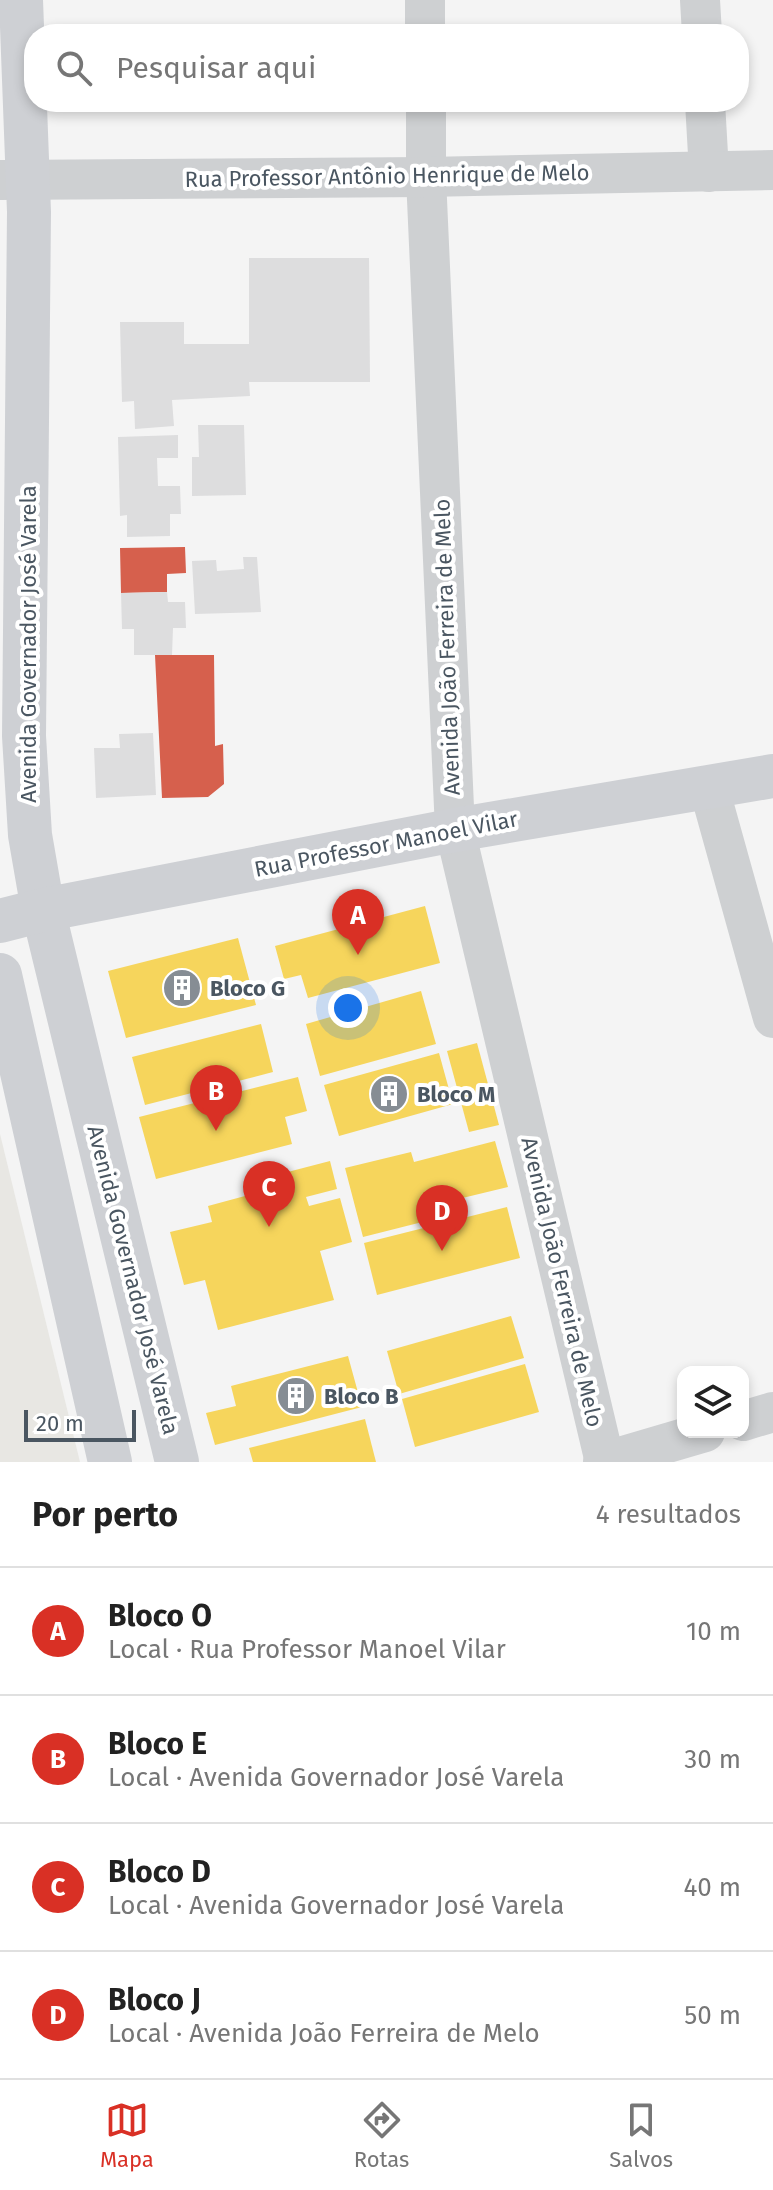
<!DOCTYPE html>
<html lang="pt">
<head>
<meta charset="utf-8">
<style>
	body { margin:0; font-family:"Fira Sans",sans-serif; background:#f6f6f6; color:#222 }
	.controls { position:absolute; right:24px; bottom:24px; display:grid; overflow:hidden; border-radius:16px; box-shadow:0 4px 12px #0003 }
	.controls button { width:72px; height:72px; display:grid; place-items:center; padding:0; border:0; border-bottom:2px solid #e0e0e0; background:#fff; color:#222; font:40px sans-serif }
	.scale { position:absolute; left:24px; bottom:20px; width:112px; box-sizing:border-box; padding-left:8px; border:4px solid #4a5661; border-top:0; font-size:22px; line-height:28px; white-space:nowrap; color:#4a5661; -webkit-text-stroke:6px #fff; paint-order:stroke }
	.you { position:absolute; left:348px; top:1008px; width:28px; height:28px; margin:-20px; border:6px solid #fff; border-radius:50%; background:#1a73e8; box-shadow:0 0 0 12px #1a73e833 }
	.badge { display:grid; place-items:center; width:52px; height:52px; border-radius:50%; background:#d93025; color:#fff; font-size:26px; font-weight:700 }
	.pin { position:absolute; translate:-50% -66px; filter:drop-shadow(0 2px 4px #0008) }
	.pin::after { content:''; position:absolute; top:42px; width:28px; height:24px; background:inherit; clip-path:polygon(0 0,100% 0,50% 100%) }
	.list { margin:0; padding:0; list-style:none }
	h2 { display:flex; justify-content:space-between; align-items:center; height:104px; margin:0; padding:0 32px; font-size:34px }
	h2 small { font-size:26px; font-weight:400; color:#767676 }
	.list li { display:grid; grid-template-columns:52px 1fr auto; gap:24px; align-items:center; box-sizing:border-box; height:128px; padding:0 32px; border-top:2px solid #e0e0e0 }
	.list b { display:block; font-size:30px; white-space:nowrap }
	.list p { margin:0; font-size:26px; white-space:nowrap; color:#767676 }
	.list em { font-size:26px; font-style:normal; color:#767676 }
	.icon { flex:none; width:44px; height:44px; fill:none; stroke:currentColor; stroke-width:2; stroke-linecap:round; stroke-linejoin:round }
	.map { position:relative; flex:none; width:773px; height:1462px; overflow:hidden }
	.search { position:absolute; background:#fff; box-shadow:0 4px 12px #0003; left:24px; right:24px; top:24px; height:88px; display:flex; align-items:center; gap:20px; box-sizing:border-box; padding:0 28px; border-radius:32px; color:#767676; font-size:30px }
	.sheet { height:616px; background:#fff }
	nav { display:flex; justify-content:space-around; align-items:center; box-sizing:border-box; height:112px; border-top:2px solid #e0e0e0; background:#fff; font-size:22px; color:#767676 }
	nav a { display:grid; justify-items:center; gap:4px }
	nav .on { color:#d93025 }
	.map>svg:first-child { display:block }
</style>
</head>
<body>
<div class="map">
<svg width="773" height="1462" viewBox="0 0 773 1462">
	<rect width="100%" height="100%" fill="#f4f4f4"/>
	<path fill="#e8e7e3" d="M 0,1134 L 80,1462 L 0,1462 Z"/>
	<g fill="#f6d55c">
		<path d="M 425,906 L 440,963 L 308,998 L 301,975 L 284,979 L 275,946 Z"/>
		<path d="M 238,938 L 256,1005 L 126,1038 L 108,971 Z"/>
		<path d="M 421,991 L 436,1044 L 320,1076 L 306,1024 Z"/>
		<path d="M 261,1024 L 273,1072 L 145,1105 L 132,1057 Z"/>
		<path d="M 477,1043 L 499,1125 L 469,1132 L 447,1051 Z"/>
		<path d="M 439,1053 L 453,1104 L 339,1136 L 324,1085 Z"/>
		<path d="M 298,1077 L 307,1111 L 285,1117 L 292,1144 L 156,1179 L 139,1117 Z"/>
		<path d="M 495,1141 L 508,1187 L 450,1201 L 454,1214 L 363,1237 L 345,1168 L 411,1152 L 414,1162 Z"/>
		<path d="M 330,1161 L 337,1189 L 306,1197 L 309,1206 L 340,1198 L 352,1242 L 320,1251 L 334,1300 L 218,1330 L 205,1280 L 184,1285 L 170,1232 L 212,1222 L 208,1206 L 282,1186 L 280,1174 Z"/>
		<path d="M 507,1207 L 520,1258 L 377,1295 L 364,1243 Z"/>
		<path d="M 511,1316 L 524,1358 L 399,1394 L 387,1351 Z"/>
		<path d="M 348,1356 L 362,1407 L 215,1445 L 206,1413 L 236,1406 L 231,1386 Z"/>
		<path d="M 525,1364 L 539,1412 L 415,1447 L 402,1399 Z"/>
		<path d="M 365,1419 L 376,1462 L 253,1462 L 249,1448 Z"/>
	</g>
	<g fill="#d6604d">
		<path d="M 185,547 L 186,573 L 167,574 L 167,592 L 121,593 L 120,548 Z"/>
		<path d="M 155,655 L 214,655 L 215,746 L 223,744 L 224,784 L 208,797 L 162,798 Z"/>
	</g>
	<g fill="#ddddde">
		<path d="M 249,258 L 369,258 L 370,382 L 249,382 L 250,396 L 172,400 L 174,426 L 135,429 L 134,401 L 122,402 L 120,322 L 184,322 L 184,344 L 249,344 Z"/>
		<path d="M 198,425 L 244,425 L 246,495 L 192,496 L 192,457 L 199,457 Z"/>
		<path d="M 178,435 L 178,458 L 157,458 L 158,486 L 180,486 L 181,514 L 170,514 L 170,536 L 127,537 L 127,515 L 120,516 L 118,437 Z"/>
		<path d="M 243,557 L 257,557 L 261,612 L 195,614 L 192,561 L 216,560 L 217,571 L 244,569 Z"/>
		<path d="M 167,592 L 168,602 L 185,602 L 186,628 L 173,628 L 172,655 L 134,655 L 134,629 L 122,629 L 121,593 Z"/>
		<path d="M 153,733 L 156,795 L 96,798 L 94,748 L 120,748 L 119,734 Z"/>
	</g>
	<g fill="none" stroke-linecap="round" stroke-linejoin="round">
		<g stroke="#ced0d2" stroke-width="40">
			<path d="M 425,0 L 425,34"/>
			<path d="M 700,0 L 702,34"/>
			<path d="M 426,102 L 426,177 L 455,830 L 605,1462"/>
			<path d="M 705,102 L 709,172"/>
			<path d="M 0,180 L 426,177 L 773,170"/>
			<path d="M 709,788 L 773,1018"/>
			<path d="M 743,1421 L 773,1412"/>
			<path d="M 603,1462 L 705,1432"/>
		</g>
		<g stroke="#ced0d4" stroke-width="44">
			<path d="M 21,0 L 29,212 L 24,736 L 30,835 L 43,910 L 177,1462"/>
			<path d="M 0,921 L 43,910 L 455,830 L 773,776"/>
			<path d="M 0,975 L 110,1462"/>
		</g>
	</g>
	<defs>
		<g id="building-disc" transform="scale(2)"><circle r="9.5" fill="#868d94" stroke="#fff"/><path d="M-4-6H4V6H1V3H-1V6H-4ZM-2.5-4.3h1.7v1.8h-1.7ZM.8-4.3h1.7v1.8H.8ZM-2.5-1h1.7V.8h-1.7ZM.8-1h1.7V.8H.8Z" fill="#fff"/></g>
	</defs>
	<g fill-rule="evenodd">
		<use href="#building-disc" x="182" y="988"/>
		<use href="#building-disc" x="389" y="1094"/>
		<use href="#building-disc" x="296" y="1396"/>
	</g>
	<g text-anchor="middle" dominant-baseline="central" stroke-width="8" stroke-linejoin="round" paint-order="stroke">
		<g font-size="22" fill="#4a5661" stroke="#fff">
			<text transform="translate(387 176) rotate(-1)">Rua Professor Antônio Henrique de Melo</text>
			<text transform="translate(28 644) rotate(-90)">Avenida Governador José Varela</text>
			<text transform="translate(447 647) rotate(-92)">Avenida João Ferreira de Melo</text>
			<text transform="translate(386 844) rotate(-11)">Rua Professor Manoel Vilar</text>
			<text transform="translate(133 1280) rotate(76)">Avenida Governador José Varela</text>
			<text transform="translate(562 1282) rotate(77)">Avenida João Ferreira de Melo</text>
		</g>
		<g font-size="22" font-weight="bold" fill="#4a5661" stroke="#fff" text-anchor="start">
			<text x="210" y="988">Bloco G</text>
			<text x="417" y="1094">Bloco M</text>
			<text x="324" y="1396">Bloco B</text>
		</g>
	</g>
</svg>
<div class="controls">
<button><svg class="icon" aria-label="layers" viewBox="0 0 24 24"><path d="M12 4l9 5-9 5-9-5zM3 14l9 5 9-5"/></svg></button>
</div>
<div class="scale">20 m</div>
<div class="you"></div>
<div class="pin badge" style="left:358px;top:955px">A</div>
<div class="pin badge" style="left:216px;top:1131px">B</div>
<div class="pin badge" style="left:269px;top:1227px">C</div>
<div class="pin badge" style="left:442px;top:1251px">D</div>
<div class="search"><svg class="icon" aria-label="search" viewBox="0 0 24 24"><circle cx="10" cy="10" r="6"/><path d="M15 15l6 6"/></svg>Pesquisar aqui</div>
</div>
<section class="sheet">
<h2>Por perto<small>4 resultados</small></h2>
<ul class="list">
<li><span class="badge">A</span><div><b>Bloco O</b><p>Local · Rua Professor Manoel Vilar</p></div><em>10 m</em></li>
<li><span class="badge">B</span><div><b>Bloco E</b><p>Local · Avenida Governador José Varela</p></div><em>30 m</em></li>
<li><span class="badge">C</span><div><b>Bloco D</b><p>Local · Avenida Governador José Varela</p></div><em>40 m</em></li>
<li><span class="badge">D</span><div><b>Bloco J</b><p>Local · Avenida João Ferreira de Melo</p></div><em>50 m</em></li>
</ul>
</section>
<nav>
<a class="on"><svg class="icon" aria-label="map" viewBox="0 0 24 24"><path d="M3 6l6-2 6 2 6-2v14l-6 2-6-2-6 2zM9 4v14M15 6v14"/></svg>Mapa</a>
<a><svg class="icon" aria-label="directions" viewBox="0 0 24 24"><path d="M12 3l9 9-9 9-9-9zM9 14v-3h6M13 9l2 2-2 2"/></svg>Rotas</a>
<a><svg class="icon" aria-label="saved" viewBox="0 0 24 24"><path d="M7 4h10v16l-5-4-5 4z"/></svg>Salvos</a>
</nav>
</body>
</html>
